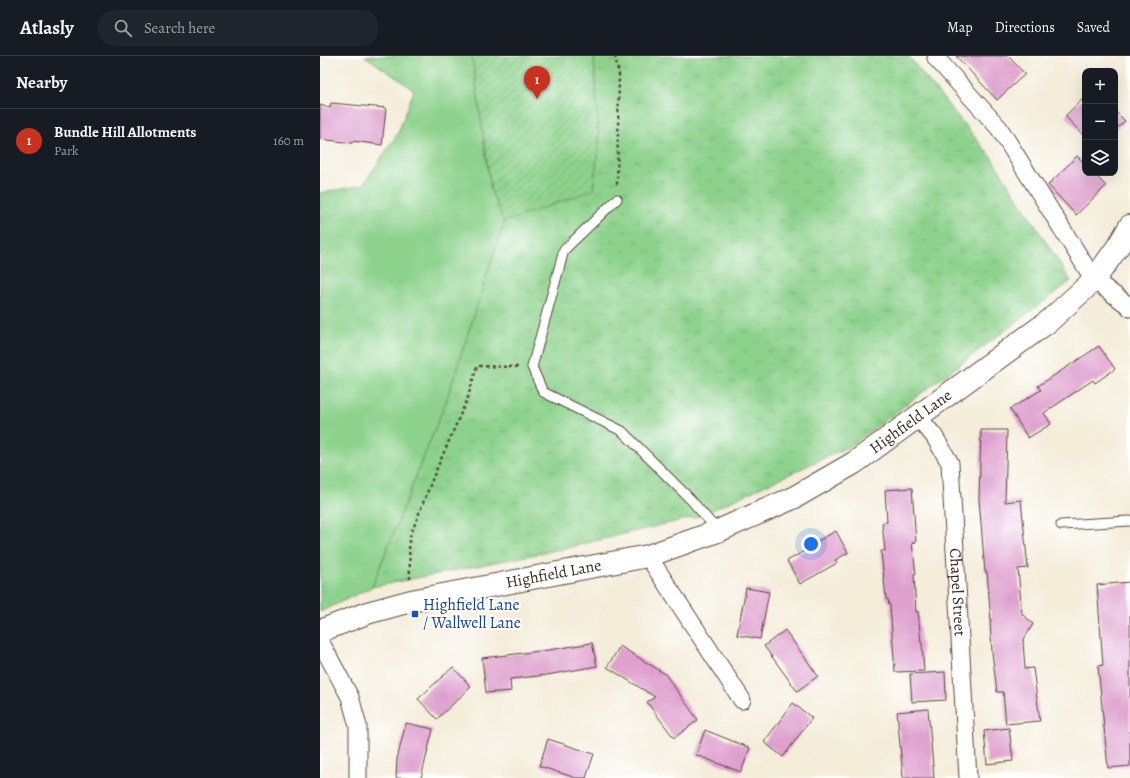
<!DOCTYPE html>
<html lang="en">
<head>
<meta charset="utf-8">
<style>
	body { margin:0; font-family:Alegreya,serif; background:#20242c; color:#f1f3f6 }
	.controls { position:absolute; right:12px; top:12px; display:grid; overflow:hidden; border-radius:8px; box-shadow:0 4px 16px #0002 }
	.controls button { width:36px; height:36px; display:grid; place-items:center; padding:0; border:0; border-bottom:1px solid #363941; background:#171b24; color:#f1f3f6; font:20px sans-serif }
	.you { position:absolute; left:491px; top:488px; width:14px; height:14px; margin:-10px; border:3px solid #fff; border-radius:50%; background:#1a73e8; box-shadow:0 0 0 6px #1a73e833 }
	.badge { display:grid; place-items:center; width:26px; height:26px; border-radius:50%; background:#c8321e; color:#fff; font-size:13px; font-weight:700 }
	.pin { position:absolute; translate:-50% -33px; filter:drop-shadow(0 1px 2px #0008) }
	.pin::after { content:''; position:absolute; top:21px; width:14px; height:12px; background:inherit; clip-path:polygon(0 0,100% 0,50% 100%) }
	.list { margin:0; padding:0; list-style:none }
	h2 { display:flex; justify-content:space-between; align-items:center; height:52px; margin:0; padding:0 16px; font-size:17px }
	h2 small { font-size:13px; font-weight:400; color:#9ea1a6 }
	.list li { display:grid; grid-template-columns:26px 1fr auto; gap:12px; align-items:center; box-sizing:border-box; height:64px; padding:0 16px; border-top:1px solid #363941 }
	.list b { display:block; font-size:15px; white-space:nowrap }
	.list p { margin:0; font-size:13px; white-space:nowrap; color:#9ea1a6 }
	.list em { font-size:13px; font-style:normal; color:#9ea1a6 }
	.icon { flex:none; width:22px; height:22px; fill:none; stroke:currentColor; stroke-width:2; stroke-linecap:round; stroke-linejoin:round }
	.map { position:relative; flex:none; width:810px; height:722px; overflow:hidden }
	header { display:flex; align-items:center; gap:24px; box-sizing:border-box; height:56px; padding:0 20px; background:#171b24; border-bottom:1px solid #363941 }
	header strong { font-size:19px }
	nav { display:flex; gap:22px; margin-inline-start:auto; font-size:14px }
	.search { width:280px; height:36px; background:#20242c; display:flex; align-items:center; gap:10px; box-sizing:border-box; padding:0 14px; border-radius:16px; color:#9ea1a6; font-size:15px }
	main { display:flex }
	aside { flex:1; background:#171b24 }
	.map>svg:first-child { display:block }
</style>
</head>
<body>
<header>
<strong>Atlasly</strong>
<div class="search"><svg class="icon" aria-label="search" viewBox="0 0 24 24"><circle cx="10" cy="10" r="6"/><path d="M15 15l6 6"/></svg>Search here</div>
<nav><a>Map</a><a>Directions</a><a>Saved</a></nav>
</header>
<main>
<aside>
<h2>Nearby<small></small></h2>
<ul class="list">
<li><span class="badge">1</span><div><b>Bundle Hill Allotments</b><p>Park</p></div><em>160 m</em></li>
</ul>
</aside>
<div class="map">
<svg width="810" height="722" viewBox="0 0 810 722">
	<defs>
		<pattern id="park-tufts" width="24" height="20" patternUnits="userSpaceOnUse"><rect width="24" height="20" fill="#8dd28c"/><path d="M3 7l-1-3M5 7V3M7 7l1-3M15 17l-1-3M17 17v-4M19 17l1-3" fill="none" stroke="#7bb478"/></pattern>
		<pattern id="garden-furrows" width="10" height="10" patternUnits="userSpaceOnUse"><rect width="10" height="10" fill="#8dd28c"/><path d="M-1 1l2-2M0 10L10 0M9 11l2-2" fill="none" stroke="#7bb478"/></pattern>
	</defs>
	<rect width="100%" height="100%" fill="#fff"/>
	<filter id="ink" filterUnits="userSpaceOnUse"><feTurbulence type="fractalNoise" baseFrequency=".025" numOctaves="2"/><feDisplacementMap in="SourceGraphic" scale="8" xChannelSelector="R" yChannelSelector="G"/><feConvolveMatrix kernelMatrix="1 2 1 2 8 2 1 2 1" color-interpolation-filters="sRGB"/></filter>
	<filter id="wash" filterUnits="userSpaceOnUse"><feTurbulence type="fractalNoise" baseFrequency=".012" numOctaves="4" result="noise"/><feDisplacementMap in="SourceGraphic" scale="16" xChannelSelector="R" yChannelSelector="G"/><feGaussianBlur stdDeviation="0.9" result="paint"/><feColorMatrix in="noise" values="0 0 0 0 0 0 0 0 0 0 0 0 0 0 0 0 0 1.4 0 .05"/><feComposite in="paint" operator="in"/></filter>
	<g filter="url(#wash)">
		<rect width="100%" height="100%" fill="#f4edda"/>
		<path fill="#8dd28c" stroke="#647e55" d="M 45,0 L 152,0 L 171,134 L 184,166 L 127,343 L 52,531 L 0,556 L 0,137 L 43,129 L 78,77 L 94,34 Z"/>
		<path fill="url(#park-tufts)" stroke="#647e55" d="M 274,0 L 588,0 L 671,101 L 751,225 L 532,389 L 379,460 L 246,492 L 52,531 L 127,343 L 184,166 L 273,133 L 279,86 Z"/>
		<path fill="url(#garden-furrows)" stroke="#647e55" d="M 152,0 L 274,0 L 279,86 L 273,134 L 184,166 L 171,134 Z"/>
		<g id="blocks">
			<g fill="#dfa0cf">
				<path d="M 636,0 L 688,0 L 705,18 L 677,44 Z"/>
				<path d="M 765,41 L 765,81 L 745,60 Z"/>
				<path d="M 11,47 L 66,52 L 62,89 L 33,85 L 32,87 L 0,83 L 0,49 L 10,52 Z"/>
				<path d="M 795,55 L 805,65 L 795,74 Z"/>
				<path d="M 757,100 L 765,108 L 765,117 L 773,117 L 786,130 L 756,159 L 728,129 Z"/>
				<path d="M 779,290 L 795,313 L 775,327 L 773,324 L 724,357 L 731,368 L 708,382 L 690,353 L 721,334 L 718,330 Z"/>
				<path d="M 661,374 L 687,374 L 685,446 L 701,444 L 708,512 L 698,513 L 702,558 L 713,568 L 703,585 L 705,613 L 713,612 L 720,665 L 686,668 L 683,636 L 677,636 L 672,596 L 670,566 L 671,566 L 667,516 L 665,516 L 659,443 Z"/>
				<path d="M 592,432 L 596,486 L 592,487 L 596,518 L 594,518 L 596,556 L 598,555 L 601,587 L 602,587 L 604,615 L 575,616 L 570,549 L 569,549 L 568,543 L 566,543 L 561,495 L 565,495 L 562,467 L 567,466 L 565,434 Z"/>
				<path d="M 516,475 L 528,497 L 515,504 L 517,507 L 480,528 L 467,505 L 493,490 L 492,488 Z"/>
				<path d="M 810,526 L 810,710 L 788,712 L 778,610 L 783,609 L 777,529 Z"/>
				<path d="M 426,532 L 449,536 L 440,583 L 417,579 Z"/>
				<path d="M 465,574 L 498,620 L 477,635 L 444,590 Z"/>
				<path d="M 272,587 L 277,610 L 227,619 L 190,623 L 191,635 L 166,637 L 162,602 L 229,594 Z"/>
				<path d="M 300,590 L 345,618 L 378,664 L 354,682 L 327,646 L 335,641 L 287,611 Z"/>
				<path d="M 133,611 L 151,631 L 117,663 L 98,643 Z"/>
				<path d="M 625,616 L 626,644 L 592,646 L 590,618 Z"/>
				<path d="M 473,647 L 492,662 L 463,701 L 444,686 Z"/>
				<path d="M 608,653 L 614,722 L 583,722 L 577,656 Z"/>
				<path d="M 86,667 L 113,673 L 101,722 L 76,722 L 77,703 Z"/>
				<path d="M 689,672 L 693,705 L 667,708 L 664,675 Z"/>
				<path d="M 385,674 L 430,692 L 421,716 L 376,699 Z"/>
				<path d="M 228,683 L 274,698 L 266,722 L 256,722 L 219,710 Z"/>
			</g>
		</g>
	</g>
	<g filter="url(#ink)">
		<use href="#blocks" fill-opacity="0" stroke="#57473a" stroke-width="1"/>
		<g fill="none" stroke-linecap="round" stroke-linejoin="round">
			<g stroke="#57473a" stroke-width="11">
				<g id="lane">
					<path d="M 297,143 L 244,194 L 212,311 L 223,336 L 302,375 L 371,444 L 398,475"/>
					<path d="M 741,469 L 810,465"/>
				</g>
			</g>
			<g stroke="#57473a" stroke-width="19">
				<g id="street">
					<path d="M 616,2 L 679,72 L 774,224 L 809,250 L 810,252"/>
					<path id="s1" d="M 597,360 L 614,380 L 630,407 L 648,722"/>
					<path d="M 328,500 L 422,644"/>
					<path d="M 0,585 L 30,641 L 38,670 L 38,722"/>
				</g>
			</g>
			<g stroke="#57473a" stroke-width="24">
				<g id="secondary">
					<path id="s2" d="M 0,575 L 47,557 L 91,545 L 328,500 L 398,475 L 475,441 L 534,407 L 729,265 L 774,224 L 799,189 L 810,170"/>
				</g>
			</g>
			<g stroke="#57473a" stroke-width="2.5" stroke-dasharray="3 3" stroke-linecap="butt">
				<path d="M 295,0 L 299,18 L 297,129"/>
				<path d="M 90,523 L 89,483 L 114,419 L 148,341 L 157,310 L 198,311"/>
			</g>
			<use href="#lane" stroke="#fff" stroke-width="9"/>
			<use href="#street" stroke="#fff" stroke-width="17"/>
			<use href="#secondary" stroke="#fff" stroke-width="22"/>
		</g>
	</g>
	<rect fill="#1a4fb4" stroke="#fff" stroke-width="1.5" x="91" y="554" width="8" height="8" rx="2"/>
	<g text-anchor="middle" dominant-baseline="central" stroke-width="4" stroke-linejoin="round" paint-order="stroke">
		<g font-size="16" fill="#3b2a1e" stroke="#fff">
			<text stroke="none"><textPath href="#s2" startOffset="634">Highfield Lane</textPath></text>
			<text stroke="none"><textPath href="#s2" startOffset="241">Highfield Lane</textPath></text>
			<text stroke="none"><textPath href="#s1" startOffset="187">Chapel Street</textPath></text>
		</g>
		<g font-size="16" fill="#164399" stroke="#fff" text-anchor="start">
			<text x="103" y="549">Highfield Lane<tspan x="103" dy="18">/ Wallwell Lane</tspan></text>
		</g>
	</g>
</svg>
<div class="controls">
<button>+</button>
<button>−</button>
<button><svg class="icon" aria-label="layers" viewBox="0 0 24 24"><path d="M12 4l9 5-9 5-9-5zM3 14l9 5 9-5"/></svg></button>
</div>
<div class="you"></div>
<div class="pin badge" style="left:217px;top:43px">1</div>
</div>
</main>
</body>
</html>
